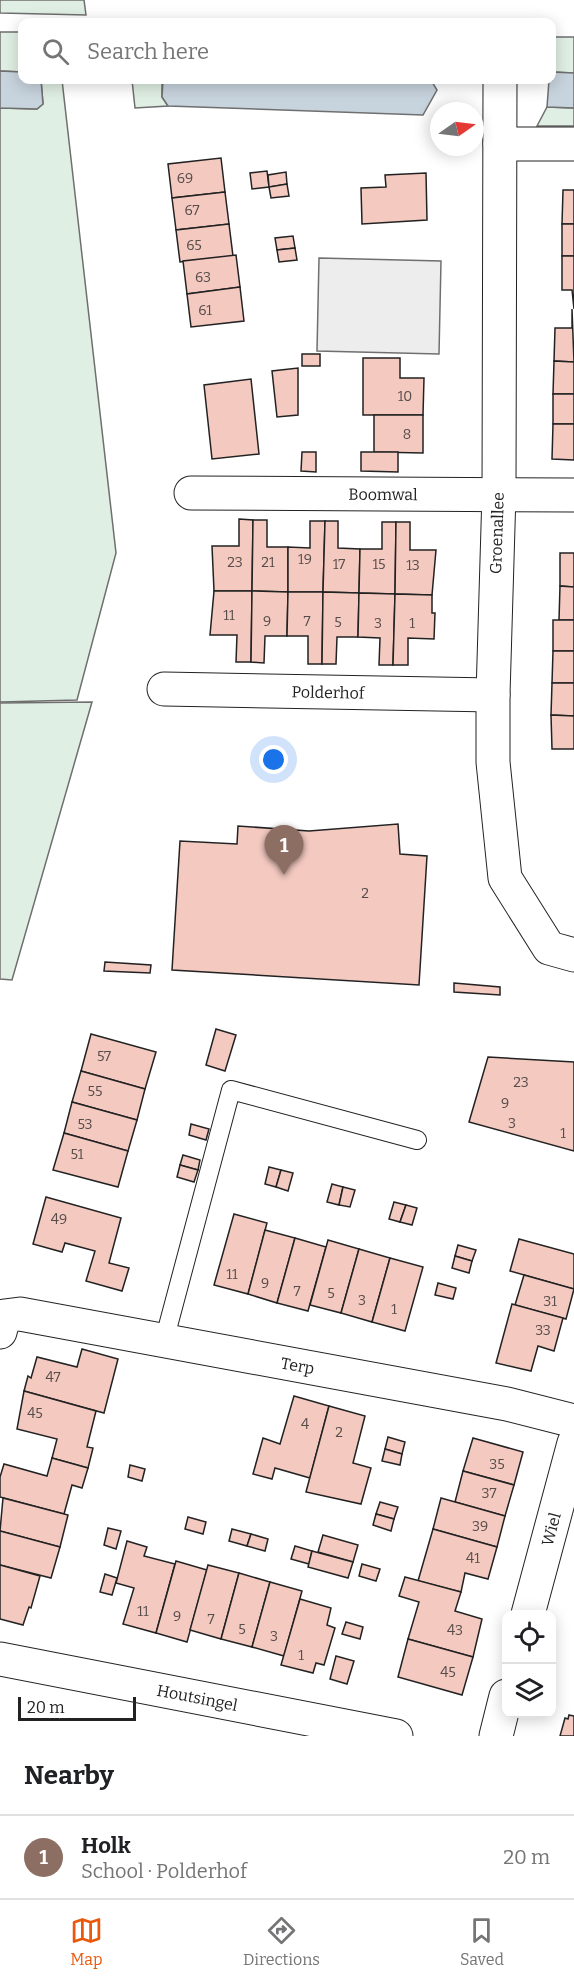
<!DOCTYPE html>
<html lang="en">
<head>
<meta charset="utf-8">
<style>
	body { margin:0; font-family:Bitter,serif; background:#f2f2f2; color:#202124 }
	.controls { position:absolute; right:18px; bottom:18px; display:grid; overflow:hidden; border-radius:12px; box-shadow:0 3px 15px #0003 }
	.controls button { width:54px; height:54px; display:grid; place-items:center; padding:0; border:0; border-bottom:2px solid #e0e0e0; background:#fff; color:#202124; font:30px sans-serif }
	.compass { position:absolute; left:430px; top:102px; width:54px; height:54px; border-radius:50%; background:#fff; box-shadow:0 3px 15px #0003; rotate:76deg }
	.scale { position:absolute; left:18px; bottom:15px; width:118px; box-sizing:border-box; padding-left:6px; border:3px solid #222; border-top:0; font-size:16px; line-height:21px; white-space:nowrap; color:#222; -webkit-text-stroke:4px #fff; paint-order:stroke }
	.you { position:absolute; left:274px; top:760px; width:21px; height:21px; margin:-15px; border:4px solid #fff; border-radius:50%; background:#1a73e8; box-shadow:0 0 0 9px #1a73e833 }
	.badge { display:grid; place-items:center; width:39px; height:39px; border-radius:50%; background:#ea580c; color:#fff; font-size:20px; font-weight:700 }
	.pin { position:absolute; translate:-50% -50px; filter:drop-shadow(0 2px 3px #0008) }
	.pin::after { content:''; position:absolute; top:32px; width:21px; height:18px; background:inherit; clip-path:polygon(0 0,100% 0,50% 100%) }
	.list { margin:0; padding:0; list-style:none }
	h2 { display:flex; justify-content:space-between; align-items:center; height:78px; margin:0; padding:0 24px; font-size:26px }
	h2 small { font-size:20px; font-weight:400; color:#757577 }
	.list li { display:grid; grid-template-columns:39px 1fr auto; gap:18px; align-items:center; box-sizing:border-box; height:84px; padding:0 24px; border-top:2px solid #e0e0e0 }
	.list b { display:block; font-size:22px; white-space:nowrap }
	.list p { margin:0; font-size:20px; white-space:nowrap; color:#757577 }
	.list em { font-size:20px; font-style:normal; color:#757577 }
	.icon { flex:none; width:33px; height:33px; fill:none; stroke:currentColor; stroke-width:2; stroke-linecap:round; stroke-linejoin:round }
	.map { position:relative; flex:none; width:574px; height:1736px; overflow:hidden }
	.search { position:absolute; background:#fff; box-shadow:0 3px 15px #0003; left:18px; right:18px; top:18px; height:66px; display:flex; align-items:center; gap:15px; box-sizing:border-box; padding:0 21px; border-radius:12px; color:#757577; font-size:22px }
	.sheet { height:162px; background:#fff }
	nav { display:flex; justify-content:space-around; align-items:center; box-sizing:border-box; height:84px; border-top:2px solid #e0e0e0; background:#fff; font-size:16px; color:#757577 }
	nav a { display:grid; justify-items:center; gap:3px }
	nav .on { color:#ea580c }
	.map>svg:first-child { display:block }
</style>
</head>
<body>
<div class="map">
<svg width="574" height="1736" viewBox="0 0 574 1736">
	<rect width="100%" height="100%" fill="#fff"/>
	<g fill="#e0efe3" stroke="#6f6f6f" stroke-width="1.5">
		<path d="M 0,0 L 84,0 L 86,15 L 0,13 Z"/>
		<path d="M 0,32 L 22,32 L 22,72 L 0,71 Z"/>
		<path d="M 552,37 L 574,37 L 574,73 L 552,72 Z"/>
		<path d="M 41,80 L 62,80 L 116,553 L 77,700 L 0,702 L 0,108 L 37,109 L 43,104 Z"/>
		<path d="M 132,80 L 162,80 L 162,97 L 168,106 L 135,108 Z"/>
		<path d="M 547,107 L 574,108 L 574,126 L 537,126 Z"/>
		<path d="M 92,702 L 12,980 L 0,979 L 0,703 Z"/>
	</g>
	<path fill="#ededed" stroke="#6f6f6f" stroke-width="1.5" d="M 319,258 L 441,261 L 439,354 L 317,351 Z"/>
	<g fill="#c7d3dd" stroke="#6f6f6f" stroke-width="1.5">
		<path d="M 0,71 L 22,72 L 22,80 L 41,80 L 43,104 L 37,109 L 0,108 Z"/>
		<path d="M 552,72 L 574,73 L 574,108 L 547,107 L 549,80 L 552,80 Z"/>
		<path d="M 163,80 L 431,80 L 437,90 L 423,115 L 168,106 L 162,97 Z"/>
	</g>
	<g fill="#f3c9c0" stroke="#222" stroke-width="1.5">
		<path d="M 221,158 L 225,192 L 172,198 L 168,164 Z"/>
		<path d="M 267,171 L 269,187 L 252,189 L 250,173 Z"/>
		<path d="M 286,172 L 287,184 L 269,187 L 268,175 Z"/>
		<path d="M 426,173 L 427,220 L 362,224 L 361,188 L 386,187 L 385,175 Z"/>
		<path d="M 287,184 L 289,196 L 271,198 L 269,187 Z"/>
		<path d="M 563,190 L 574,190 L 574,224 L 562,224 Z"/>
		<path d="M 225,192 L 229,224 L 176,230 L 172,198 Z"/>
		<path d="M 229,224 L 233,256 L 180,262 L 176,230 Z"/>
		<rect x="562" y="224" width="12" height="32"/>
		<path d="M 293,236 L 295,248 L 277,250 L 275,238 Z"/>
		<path d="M 295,248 L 297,260 L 279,262 L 277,250 Z"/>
		<path d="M 236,255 L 240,287 L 187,294 L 183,261 Z"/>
		<path d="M 562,256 L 574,256 L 574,309 L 572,290 L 562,290 Z"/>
		<path d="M 240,287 L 244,321 L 191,327 L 187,294 Z"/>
		<path d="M 572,309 L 574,362 L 554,361 L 555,328 L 572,328 Z"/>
		<rect x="302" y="354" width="18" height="12"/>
		<path d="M 363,358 L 400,358 L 400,378 L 424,378 L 423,415 L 363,415 Z"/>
		<path d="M 554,361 L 574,362 L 574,394 L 553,394 Z"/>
		<path d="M 298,368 L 298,415 L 277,417 L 272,371 Z"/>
		<path d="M 251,379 L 259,454 L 212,459 L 204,385 Z"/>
		<rect x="553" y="394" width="21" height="30"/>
		<path d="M 374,415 L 423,415 L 423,453 L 374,452 Z"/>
		<path d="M 553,424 L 574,424 L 574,460 L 552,459 Z"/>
		<path d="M 302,452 L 316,452 L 316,472 L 301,471 Z"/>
		<path d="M 361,452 L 398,452 L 398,472 L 361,471 Z"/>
		<path d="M 239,519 L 253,520 L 252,591 L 214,591 L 212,546 L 239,546 Z"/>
		<path d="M 253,520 L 267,520 L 267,547 L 288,547 L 288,592 L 252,591 Z"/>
		<path d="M 310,521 L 325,521 L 323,592 L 288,592 L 288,547 L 310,548 Z"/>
		<path d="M 325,521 L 338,521 L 338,548 L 360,549 L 359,593 L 323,592 Z"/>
		<path d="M 382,522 L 396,522 L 395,594 L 359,593 L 360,549 L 382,549 Z"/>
		<path d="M 396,522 L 410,522 L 410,550 L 436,550 L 432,595 L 395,594 Z"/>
		<path d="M 560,553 L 574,553 L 574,587 L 560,586 Z"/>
		<path d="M 560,586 L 574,587 L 574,620 L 559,620 Z"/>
		<path d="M 214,591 L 252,591 L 251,662 L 236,662 L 237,635 L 210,635 Z"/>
		<path d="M 252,591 L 288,592 L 287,636 L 265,636 L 264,663 L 251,662 Z"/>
		<path d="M 288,592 L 323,592 L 322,664 L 308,664 L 308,636 L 287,636 Z"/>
		<path d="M 323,592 L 359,593 L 358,637 L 337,637 L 336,664 L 322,664 Z"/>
		<path d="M 359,593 L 395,594 L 393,665 L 379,665 L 380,638 L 358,637 Z"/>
		<path d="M 395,594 L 432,595 L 432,613 L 435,613 L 434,639 L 408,638 L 408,665 L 393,665 Z"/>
		<rect x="553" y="620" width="21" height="31"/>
		<path d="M 553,651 L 574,651 L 574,683 L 552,683 Z"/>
		<path d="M 552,683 L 574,683 L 574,716 L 551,715 Z"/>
		<path d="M 551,715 L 574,716 L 574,749 L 552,749 Z"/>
		<path d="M 398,824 L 400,854 L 427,856 L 419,985 L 172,970 L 180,841 L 237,844 L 238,826 L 309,831 Z"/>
		<path d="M 105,962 L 151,965 L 150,973 L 104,971 Z"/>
		<path d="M 454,983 L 500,987 L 500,995 L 454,992 Z"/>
		<path d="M 216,1029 L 236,1035 L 225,1071 L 206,1065 Z"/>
		<path d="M 91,1034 L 156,1052 L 145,1089 L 81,1071 Z"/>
		<path d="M 488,1057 L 574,1062 L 574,1151 L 469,1122 Z"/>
		<path d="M 81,1071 L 145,1089 L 137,1120 L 72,1102 Z"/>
		<path d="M 72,1102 L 137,1120 L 128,1151 L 64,1133 Z"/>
		<path d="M 191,1124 L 209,1129 L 206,1140 L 189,1135 Z"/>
		<path d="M 64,1133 L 128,1151 L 118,1187 L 53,1170 Z"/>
		<path d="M 183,1155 L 200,1160 L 198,1170 L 180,1165 Z"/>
		<path d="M 180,1165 L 198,1170 L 194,1182 L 177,1177 Z"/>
		<path d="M 269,1167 L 281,1170 L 276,1187 L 265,1184 Z"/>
		<path d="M 281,1170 L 293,1173 L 288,1191 L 276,1187 Z"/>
		<path d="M 332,1184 L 343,1187 L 339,1205 L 327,1202 Z"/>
		<path d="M 343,1187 L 355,1190 L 350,1207 L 339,1205 Z"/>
		<path d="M 46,1197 L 121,1218 L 109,1263 L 129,1268 L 122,1291 L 86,1281 L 95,1251 L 65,1243 L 62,1252 L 33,1244 Z"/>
		<path d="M 394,1202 L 406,1205 L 400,1222 L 389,1219 Z"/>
		<path d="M 406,1205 L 417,1208 L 412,1225 L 400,1222 Z"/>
		<path d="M 234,1214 L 267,1223 L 248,1294 L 214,1285 Z"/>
		<path d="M 265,1230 L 295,1238 L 277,1303 L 248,1294 Z"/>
		<path d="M 295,1238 L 326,1247 L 308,1311 L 277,1303 Z"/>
		<path d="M 519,1239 L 574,1254 L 574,1289 L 510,1271 Z"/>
		<path d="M 328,1240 L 359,1249 L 341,1313 L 310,1305 Z"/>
		<path d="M 458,1245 L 476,1250 L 472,1261 L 455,1256 Z"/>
		<path d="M 359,1249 L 390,1258 L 372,1322 L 341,1313 Z"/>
		<path d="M 455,1256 L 472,1261 L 469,1273 L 452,1268 Z"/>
		<path d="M 390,1258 L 423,1267 L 405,1331 L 372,1322 Z"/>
		<path d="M 524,1275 L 574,1289 L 566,1319 L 515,1305 Z"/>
		<path d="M 438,1283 L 456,1288 L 453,1299 L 435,1295 Z"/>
		<path d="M 512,1304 L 563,1318 L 554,1351 L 538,1346 L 531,1371 L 496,1363 Z"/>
		<path d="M 82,1349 L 118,1359 L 104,1413 L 24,1391 L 28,1376 L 31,1378 L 37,1357 L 77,1367 Z"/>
		<path d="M 24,1391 L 96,1411 L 87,1447 L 93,1448 L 88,1468 L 52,1458 L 57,1439 L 17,1429 Z"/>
		<path d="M 294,1396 L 329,1406 L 310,1478 L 275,1468 L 272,1479 L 253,1474 L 263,1438 L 280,1444 Z"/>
		<path d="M 329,1406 L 365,1416 L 353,1463 L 371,1468 L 361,1504 L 306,1492 Z"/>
		<path d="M 388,1437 L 405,1442 L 402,1454 L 385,1449 Z"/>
		<path d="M 473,1438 L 523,1452 L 514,1485 L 463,1471 Z"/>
		<path d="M 385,1449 L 402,1454 L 400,1465 L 382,1461 Z"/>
		<path d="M 52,1458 L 88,1468 L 82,1488 L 72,1485 L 64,1514 L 0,1497 L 0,1477 L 4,1464 L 47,1476 Z"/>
		<path d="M 130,1465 L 145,1469 L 142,1481 L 128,1477 Z"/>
		<path d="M 463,1471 L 514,1485 L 505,1516 L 455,1502 Z"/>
		<path d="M 3,1498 L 68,1515 L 60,1547 L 0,1531 Z"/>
		<path d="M 441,1498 L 505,1516 L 497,1547 L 433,1529 Z"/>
		<path d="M 380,1502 L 398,1507 L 394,1519 L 376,1514 Z"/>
		<path d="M 376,1514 L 394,1519 L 391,1531 L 373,1525 Z"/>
		<path d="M 188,1517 L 206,1522 L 203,1534 L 185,1529 Z"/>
		<path d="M 108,1528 L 121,1531 L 116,1549 L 104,1545 Z"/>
		<path d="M 232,1529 L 251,1534 L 247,1546 L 229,1541 Z"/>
		<path d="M 433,1529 L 497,1547 L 488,1579 L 465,1573 L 461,1592 L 418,1581 Z"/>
		<path d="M 0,1531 L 60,1547 L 51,1578 L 0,1565 Z"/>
		<path d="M 251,1534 L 268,1539 L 265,1551 L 247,1546 Z"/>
		<path d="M 323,1535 L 358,1545 L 353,1562 L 318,1552 Z"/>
		<path d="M 127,1541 L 147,1547 L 144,1556 L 175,1564 L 156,1633 L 123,1624 L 134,1588 L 116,1583 Z"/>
		<path d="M 295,1546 L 312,1551 L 309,1564 L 291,1559 Z"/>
		<path d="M 312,1551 L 353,1562 L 348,1578 L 308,1567 Z"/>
		<path d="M 176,1561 L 207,1570 L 187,1642 L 156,1633 Z"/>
		<path d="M 362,1564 L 380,1569 L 376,1581 L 359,1576 Z"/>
		<path d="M 0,1565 L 40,1576 L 31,1608 L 29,1607 L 23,1625 L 0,1619 Z"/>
		<path d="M 208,1565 L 239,1573 L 221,1639 L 190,1630 Z"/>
		<path d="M 239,1573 L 270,1582 L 252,1647 L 221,1639 Z"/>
		<path d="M 105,1574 L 117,1578 L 112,1595 L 100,1592 Z"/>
		<path d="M 405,1577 L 461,1592 L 455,1611 L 482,1619 L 473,1657 L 408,1639 L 419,1602 L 399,1596 Z"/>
		<path d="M 270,1582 L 302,1591 L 284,1656 L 252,1647 Z"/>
		<path d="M 300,1599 L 331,1608 L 327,1625 L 335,1628 L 324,1665 L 316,1663 L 313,1673 L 281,1665 Z"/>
		<path d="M 346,1622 L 363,1627 L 360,1639 L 342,1634 Z"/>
		<path d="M 408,1639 L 473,1657 L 462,1695 L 398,1677 Z"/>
		<path d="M 336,1656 L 354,1661 L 347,1684 L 330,1679 Z"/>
		<path d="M 569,1715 L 574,1716 L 574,1736 L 560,1736 L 565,1718 L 568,1719 Z"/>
	</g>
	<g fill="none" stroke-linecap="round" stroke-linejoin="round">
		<g stroke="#222" stroke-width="20">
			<path id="service" d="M 164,1341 L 231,1090 L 417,1140"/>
		</g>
		<g stroke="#222" stroke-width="35">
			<g id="minor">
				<path d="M 500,80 L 499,493 L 493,695 L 493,762 L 505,878 L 549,948 L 574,955"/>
				<path d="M 500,144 L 574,144"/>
				<path id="s1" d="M 191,493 L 574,495"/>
				<path id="s2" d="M 164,689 L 493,695"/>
				<path id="s3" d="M 0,1332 L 4,1316 L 20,1314 L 507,1404 L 574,1421"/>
				<path id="s4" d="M 528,1614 L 574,1443"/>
				<path id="s5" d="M 0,1659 L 396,1736"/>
				<path d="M 496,1736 L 506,1696"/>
			</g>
		</g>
		<use href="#service" stroke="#fff" stroke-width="18"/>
		<use href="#minor" stroke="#fff" stroke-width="33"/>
	</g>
	<g text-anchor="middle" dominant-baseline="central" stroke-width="4.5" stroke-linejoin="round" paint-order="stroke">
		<g font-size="14" fill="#564c4a">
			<text x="185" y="178">69</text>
			<text x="192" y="210">67</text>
			<text x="194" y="245">65</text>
			<text x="203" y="277">63</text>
			<text x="205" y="310">61</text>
			<text x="405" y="396">10</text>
			<text x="407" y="434">8</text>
			<text x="305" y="559">19</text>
			<text x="235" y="562">23</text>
			<text x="268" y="562">21</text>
			<text x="339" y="564">17</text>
			<text x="379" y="564">15</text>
			<text x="413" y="565">13</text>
			<text x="229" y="615">11</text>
			<text x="267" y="621">9</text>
			<text x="307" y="621">7</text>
			<text x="338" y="622">5</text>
			<text x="378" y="623">3</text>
			<text x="412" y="623">1</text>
			<text x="365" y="893">2</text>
			<text x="104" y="1056">57</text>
			<text x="521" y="1082">23</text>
			<text x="95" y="1091">55</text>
			<text x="505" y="1103">9</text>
			<text x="512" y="1123">3</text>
			<text x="85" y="1124">53</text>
			<text x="563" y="1133">1</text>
			<text x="77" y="1154">51</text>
			<text x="59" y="1219">49</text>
			<text x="232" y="1274">11</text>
			<text x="265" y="1283">9</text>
			<text x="297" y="1291">7</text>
			<text x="331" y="1293">5</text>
			<text x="362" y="1300">3</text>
			<text x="550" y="1301">31</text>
			<text x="394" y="1309">1</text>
			<text x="543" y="1330">33</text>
			<text x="53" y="1377">47</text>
			<text x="35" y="1413">45</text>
			<text x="305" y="1424">4</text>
			<text x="339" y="1432">2</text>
			<text x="497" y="1464">35</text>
			<text x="489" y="1493">37</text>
			<text x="480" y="1526">39</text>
			<text x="473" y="1558">41</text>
			<text x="143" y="1611">11</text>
			<text x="177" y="1616">9</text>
			<text x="211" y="1619">7</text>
			<text x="242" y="1629">5</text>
			<text x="455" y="1630">43</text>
			<text x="274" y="1636">3</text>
			<text x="301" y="1655">1</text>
			<text x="448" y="1672">45</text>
		</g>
		<g font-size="16" fill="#222" stroke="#fff">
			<text stroke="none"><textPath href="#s1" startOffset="192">Boomwal</textPath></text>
			<text transform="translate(497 533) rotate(-88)">Groenallee</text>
			<text stroke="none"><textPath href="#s2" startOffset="164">Polderhof</textPath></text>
			<text stroke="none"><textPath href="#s3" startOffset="315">Terp</textPath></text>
			<text stroke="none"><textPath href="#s4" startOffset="88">Wiel</textPath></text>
			<text stroke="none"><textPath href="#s5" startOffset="201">Houtsingel</textPath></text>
		</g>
	</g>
</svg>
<div class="controls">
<button><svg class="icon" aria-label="locate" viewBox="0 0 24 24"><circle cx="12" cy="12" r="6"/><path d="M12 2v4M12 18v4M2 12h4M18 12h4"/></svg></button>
<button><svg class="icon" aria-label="layers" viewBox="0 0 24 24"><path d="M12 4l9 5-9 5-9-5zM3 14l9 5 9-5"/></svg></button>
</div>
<svg class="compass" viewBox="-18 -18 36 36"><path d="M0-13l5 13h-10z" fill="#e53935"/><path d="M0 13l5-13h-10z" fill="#757577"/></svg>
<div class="scale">20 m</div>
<div class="you"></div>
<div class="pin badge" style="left:284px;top:875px;background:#8d6e63">1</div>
<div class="search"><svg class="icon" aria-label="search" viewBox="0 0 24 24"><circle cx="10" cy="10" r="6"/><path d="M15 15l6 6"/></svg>Search here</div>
</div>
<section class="sheet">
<h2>Nearby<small></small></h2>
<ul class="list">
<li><span class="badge" style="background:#8d6e63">1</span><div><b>Holk</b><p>School · Polderhof</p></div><em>20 m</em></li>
</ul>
</section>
<nav>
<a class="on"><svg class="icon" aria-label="map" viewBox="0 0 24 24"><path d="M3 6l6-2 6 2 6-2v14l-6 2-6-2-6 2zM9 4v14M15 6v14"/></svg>Map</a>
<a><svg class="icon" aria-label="directions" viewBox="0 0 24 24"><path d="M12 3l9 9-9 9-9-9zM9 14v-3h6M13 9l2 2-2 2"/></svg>Directions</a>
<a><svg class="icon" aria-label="saved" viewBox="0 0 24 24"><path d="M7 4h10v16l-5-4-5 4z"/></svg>Saved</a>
</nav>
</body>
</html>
